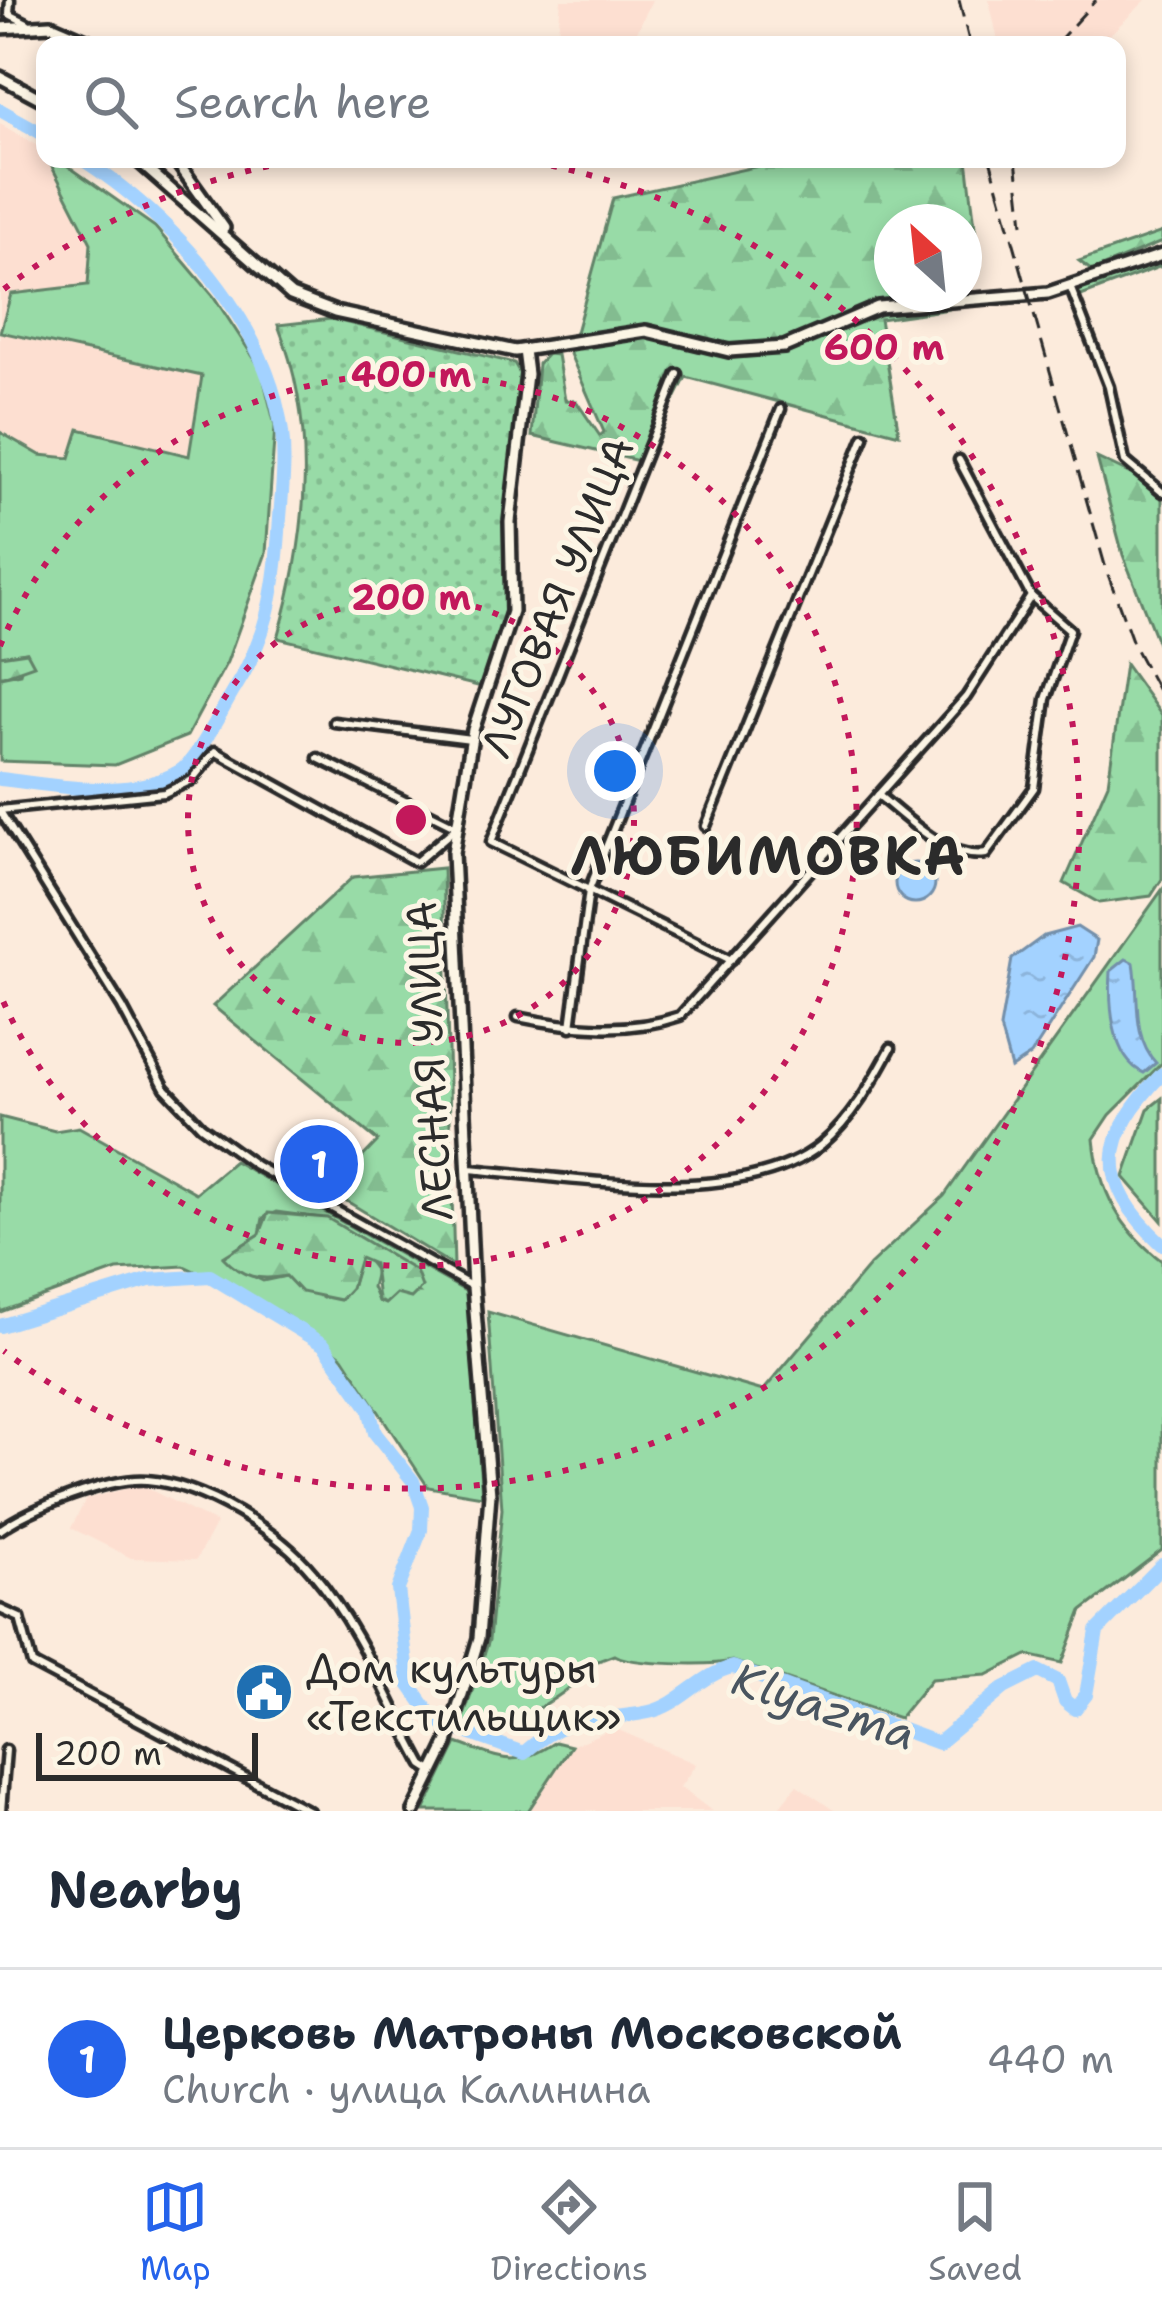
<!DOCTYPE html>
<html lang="en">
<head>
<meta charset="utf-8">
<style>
	body { margin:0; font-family:"Shantell Sans",sans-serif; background:#f6f6f7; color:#1f2937 }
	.compass { position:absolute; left:874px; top:204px; width:108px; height:108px; border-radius:50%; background:#fff; box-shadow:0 6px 18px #0003; rotate:333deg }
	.scale { position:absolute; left:36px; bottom:30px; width:222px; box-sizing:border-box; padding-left:12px; border:6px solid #2b2b2b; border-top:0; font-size:33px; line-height:42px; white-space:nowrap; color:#2b2b2b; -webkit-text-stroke:9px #fcf5e5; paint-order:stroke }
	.you { position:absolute; left:615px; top:771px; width:42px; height:42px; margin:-30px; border:9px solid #fff; border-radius:50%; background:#1a73e8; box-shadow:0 0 0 18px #1a73e833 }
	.badge { display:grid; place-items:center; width:78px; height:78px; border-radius:50%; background:#2563eb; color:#fff; font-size:39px; font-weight:700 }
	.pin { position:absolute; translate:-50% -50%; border:6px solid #fff; box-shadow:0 3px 12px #0006 }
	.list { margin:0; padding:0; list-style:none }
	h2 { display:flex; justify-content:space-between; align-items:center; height:156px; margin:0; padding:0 48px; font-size:51px }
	h2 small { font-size:39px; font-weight:400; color:#747a83 }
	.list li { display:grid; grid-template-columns:78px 1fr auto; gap:36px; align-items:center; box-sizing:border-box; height:180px; padding:0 48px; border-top:3px solid #e0e1e3 }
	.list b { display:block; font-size:45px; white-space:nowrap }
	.list p { margin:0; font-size:39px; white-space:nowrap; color:#747a83 }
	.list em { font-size:39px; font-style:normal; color:#747a83 }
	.icon { flex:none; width:66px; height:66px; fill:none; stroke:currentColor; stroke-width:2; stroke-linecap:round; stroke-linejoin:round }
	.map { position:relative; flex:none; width:1162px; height:1811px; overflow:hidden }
	.search { position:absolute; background:#fff; box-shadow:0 6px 18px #0003; left:36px; right:36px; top:36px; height:132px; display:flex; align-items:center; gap:30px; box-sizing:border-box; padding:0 42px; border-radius:24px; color:#747a83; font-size:45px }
	.sheet { height:336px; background:#fff }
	nav { display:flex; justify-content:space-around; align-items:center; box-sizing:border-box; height:168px; border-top:3px solid #e0e1e3; background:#fff; font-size:33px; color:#747a83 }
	nav a { display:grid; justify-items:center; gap:6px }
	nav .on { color:#2563eb }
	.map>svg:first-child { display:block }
</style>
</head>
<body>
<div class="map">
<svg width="1162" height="1811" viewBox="0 0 1162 1811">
	<defs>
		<pattern id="forest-firs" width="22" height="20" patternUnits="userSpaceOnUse" patternTransform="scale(3)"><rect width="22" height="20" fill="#98dba7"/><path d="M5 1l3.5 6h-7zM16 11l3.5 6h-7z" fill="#83bc90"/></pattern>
		<pattern id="park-dots" width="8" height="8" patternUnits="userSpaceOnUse" patternTransform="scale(3)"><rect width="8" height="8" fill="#98dba7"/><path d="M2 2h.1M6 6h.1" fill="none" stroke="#83bc90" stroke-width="1.8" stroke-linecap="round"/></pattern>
		<pattern id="water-ripples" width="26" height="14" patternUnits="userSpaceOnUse" patternTransform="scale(3)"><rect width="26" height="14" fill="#a3d2ff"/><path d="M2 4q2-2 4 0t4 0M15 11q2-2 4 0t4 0" fill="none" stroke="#8cb4db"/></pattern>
	</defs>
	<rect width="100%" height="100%" fill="#fcebdc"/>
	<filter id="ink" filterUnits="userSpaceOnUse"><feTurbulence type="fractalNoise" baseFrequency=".00833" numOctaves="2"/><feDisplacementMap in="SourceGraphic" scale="24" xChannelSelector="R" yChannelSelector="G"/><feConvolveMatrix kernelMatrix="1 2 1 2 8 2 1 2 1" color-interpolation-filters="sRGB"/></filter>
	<g filter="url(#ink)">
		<g fill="#fddfd1">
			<path d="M 561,0 L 652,0 L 633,40 L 558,33 Z"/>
			<path d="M 989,0 L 1146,0 L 1099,45 L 999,45 Z"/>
			<path d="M 0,124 L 44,149 L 91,243 L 88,286 L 11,294 L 0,326 Z"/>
			<path d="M 0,332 L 202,375 L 189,456 L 79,429 L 70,458 L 40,455 L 0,432 Z"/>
			<path d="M 141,1485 L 216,1523 L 196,1560 L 131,1558 L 71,1528 L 86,1499 Z"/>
			<path d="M 614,1728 L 696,1764 L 680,1787 L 712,1811 L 528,1811 L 571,1746 Z"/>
			<path d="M 797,1785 L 835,1811 L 776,1811 Z"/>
		</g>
		<g fill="#98dba7" stroke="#628369" stroke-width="3" fill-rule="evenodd">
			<path d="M 48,159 L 58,159 L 155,227 L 214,297 L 261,369 L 275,426 L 266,553 L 227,662 L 187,736 L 115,765 L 0,761 L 0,677 L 20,673 L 26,652 L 0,656 L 0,432 L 40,455 L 70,458 L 79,429 L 189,456 L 202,376 L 0,332 L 11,294 L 88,285 L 91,243 Z"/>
			<path d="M 1162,890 L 1162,1063 L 1110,1115 L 1094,1139 C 1099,1191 1120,1229 1162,1261 L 1162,1550 L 1082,1611 L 1062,1663 L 1027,1655 L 987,1675 L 931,1679 L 899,1718 L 733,1661 C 711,1666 632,1665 614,1655 L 590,1664 C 573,1695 528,1711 499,1733 L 462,1722 L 489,1640 L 502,1509 L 488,1312 L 763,1391 L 870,1265 L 944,1196 Z"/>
			<path d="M 1162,1098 L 1162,1221 L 1124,1177 L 1148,1109 Z"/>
			<path d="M 0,1117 L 55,1131 L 79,1127 L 196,1193 L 234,1161 L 467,1292 L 482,1496 L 428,1487 L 343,1357 L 284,1314 L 184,1266 L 117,1270 L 0,1312 ZM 276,1212 L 320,1218 L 418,1293 L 396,1293 L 378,1301 L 372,1287 L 376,1271 L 367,1259 L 359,1258 L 351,1288 L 323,1298 L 286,1276 L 263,1281 L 249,1274 L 235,1250 L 260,1234 L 263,1218 Z"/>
			<path d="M 555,1742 L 571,1746 L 528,1811 L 424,1811 L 457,1743 C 501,1758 514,1770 555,1742 Z"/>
		</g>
		<g fill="url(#forest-firs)" stroke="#628369" stroke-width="3">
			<path d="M 791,159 L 967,159 L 980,269 L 964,290 L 964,222 L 892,222 L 892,294 L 961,294 L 949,309 L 880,319 L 899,434 L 686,377 L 643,462 L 532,436 L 538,364 L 547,354 L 557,355 L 565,400 L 576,401 L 600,436 L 604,432 L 570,354 L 613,198 Z"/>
			<path d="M 1162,232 L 1162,242 L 1092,271 L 1079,261 Z"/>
			<path d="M 1162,258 L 1162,266 L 1081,296 L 1076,292 Z"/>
			<path d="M 1097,458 L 1162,489 L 1162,654 L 1123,555 Z"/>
			<path d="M 27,652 L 34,665 L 0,677 L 0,656 Z"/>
			<path d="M 1125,664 L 1162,716 L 1162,879 L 1151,896 L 1099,903 L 1064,883 L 1108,783 Z"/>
			<path d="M 443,868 L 454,1266 L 330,1191 L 378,1141 L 213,1006 L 353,877 Z"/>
			<path d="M 268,1213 L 327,1218 L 416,1271 L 422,1287 L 411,1298 L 396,1294 L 385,1304 L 378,1301 L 374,1264 L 360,1258 L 351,1288 L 340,1300 L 301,1292 L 286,1276 C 260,1281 242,1278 223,1257 L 260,1234 Z"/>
		</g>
		<path fill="url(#park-dots)" stroke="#628369" stroke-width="3" d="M 331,319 L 514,363 L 521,375 L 504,510 L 506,615 L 482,687 L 278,638 C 308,534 318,427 278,325 Z"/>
		<g fill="url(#water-ripples)" stroke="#738faa" stroke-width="3">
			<circle cx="915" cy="883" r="20"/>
			<path d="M 1077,927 L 1097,940 L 1094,957 L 1031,1055 L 1011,1068 L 1000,1028 L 1012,959 L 1044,936 Z"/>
			<path d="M 1126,959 L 1134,963 C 1140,996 1131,1037 1156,1063 L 1144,1073 C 1111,1059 1109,1003 1111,971 Z"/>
		</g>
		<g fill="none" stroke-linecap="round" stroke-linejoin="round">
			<g stroke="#a3d2ff" stroke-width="14">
				<path d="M 0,110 L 45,135"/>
				<path d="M 0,779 C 56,785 128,802 180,771 C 197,761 223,707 235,688 C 267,638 275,590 279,532 C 281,499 286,465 282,432 C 267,321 173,218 82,159"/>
				<path d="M 1162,1074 C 1101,1137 1094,1181 1162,1244"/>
				<path d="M 0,1326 L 149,1280 L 210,1276 L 324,1345 L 369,1408 L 375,1433 L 413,1481 L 422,1507 L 421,1530 L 398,1589 L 409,1684 L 435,1721 L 524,1753 C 573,1708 591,1724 649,1712 C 681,1705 701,1674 733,1667 L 938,1743 L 1004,1688 L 1038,1671 L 1058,1681 L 1065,1701 L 1075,1709 L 1086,1695 L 1097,1631 L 1162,1565"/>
			</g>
			<g stroke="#2b2b2b" stroke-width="15">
				<g id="street">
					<path d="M 10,0 L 9,14 L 27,23"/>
					<path d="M 1071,289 L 1109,387 L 1125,461 L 1162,492"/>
					<path d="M 678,374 L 491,842 L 731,960"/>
					<path d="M 334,722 L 471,739"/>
					<path d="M 878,795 C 907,818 947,860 986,854 L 1034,788 L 1046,699 L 1070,630 L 1031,596 L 959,460"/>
					<path d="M 0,810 L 164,793 L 192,780 L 215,751 L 416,862 L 457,827 L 318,758"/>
					<path d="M 0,811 L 122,1007 L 165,1088 L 201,1126 L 255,1165 L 473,1287"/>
					<path d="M 706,826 L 864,437"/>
					<path d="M 518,1017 C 571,1028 628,1034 680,1016 L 966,697 L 1031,596"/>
					<path d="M 571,1027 L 589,890 L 781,409"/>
					<path d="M 468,1169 C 565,1176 740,1211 821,1145 C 852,1119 872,1083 891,1048"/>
					<path d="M 0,1530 C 29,1509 110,1477 147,1480 C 204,1485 277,1530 313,1573 C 359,1627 389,1703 423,1765 L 434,1772"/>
					<path d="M 0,1609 L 20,1618 L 32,1664 L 309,1811"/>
					<path d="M 1,1811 L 6,1750"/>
				</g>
			</g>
			<g stroke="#2b2b2b" stroke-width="18">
				<g id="secondary">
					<path d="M 0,28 L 51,25 L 98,45"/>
					<path d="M 0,77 L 45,101"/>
					<path d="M 136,159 L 291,295 L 335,312 L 515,351 L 646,331 L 729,351 L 784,347 L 878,307 L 1048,293 L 1162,255"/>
					<path d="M 175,159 L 224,228"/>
					<path d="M 414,1811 L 447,1744 L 479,1638 L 490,1494 L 473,1287 L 453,853 L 473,730 L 512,612 L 510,522 L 527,374 L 524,350"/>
				</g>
			</g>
			<use href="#street" stroke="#fcf5e5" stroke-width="6"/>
			<use href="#secondary" stroke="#fcf5e5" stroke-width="9"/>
			<g stroke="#2b2b2b" stroke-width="3" stroke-dasharray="18 9" stroke-linecap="butt">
				<path d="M 959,0 L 970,45"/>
				<path d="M 1055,45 L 1096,0"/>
				<path d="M 990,159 L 1106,569 L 1134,646 L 1162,698"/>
				<path d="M 1016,159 L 1023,224"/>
			</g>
		</g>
	</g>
	<g fill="none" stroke="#c2185b" stroke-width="6" stroke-dasharray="6 12">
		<circle cx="411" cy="820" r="223"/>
		<path d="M0 646A446 446 0 1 1 0 994"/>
		<path d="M4 289A669 669 0 0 1 306 159M516 159A669 669 0 1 1 4 1351"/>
	</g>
	<defs>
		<g id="civic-disc" transform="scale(3)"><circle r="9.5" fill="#1f6fb2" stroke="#fcf5e5"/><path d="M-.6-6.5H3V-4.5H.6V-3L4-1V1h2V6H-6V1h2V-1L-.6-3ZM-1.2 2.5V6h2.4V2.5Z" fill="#fff"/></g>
	</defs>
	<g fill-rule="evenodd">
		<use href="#civic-disc" x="264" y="1692"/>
	</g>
	<g text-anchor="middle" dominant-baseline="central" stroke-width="10" stroke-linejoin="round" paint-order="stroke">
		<g font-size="42" fill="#2b2b2b" stroke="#fcf5e5">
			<text transform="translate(557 597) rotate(-68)">ЛУГОВАЯ УЛИЦА</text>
			<text transform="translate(429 1061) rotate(-93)">ЛЕСНАЯ УЛИЦА</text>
		</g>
		<g font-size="42" fill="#2b2b2b" stroke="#fcf5e5" text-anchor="start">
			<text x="306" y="1668">Дом культуры<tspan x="306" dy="48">«Текстильщик»</tspan></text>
		</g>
		<g font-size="45" font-style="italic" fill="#495560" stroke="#fcf5e5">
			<text transform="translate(824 1706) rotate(18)">Klyazma</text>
		</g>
		<g font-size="54" font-weight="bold" letter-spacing="3" fill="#2b2b2b" stroke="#fcf5e5">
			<text x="769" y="855">ЛЮБИМОВКА</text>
		</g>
	</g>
	<circle cx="411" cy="820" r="18" fill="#c2185b" stroke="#fcf5e5" stroke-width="6"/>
	<g font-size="36" text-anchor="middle" font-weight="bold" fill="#c2185b" stroke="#fcf5e5" stroke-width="10" stroke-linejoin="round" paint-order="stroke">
		<text x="884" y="360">600 m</text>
		<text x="411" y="387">400 m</text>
		<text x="411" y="610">200 m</text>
	</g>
</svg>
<svg class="compass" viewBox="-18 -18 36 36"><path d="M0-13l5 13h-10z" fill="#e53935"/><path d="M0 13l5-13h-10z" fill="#747a83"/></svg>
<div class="scale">200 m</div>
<div class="you"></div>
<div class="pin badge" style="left:319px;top:1164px">1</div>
<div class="search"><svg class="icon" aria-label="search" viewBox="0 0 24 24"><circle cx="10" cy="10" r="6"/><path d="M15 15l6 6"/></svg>Search here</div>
</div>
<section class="sheet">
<h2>Nearby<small></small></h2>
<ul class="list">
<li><span class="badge">1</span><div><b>Церковь Матроны Московской</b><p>Church · улица Калинина</p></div><em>440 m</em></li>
</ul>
</section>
<nav>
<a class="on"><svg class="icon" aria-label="map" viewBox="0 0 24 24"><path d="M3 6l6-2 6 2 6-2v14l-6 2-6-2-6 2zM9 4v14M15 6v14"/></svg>Map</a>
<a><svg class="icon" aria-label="directions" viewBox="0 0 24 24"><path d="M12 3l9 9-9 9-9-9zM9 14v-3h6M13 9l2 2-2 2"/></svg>Directions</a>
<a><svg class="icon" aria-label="saved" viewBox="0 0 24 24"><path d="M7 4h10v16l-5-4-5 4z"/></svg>Saved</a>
</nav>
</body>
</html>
